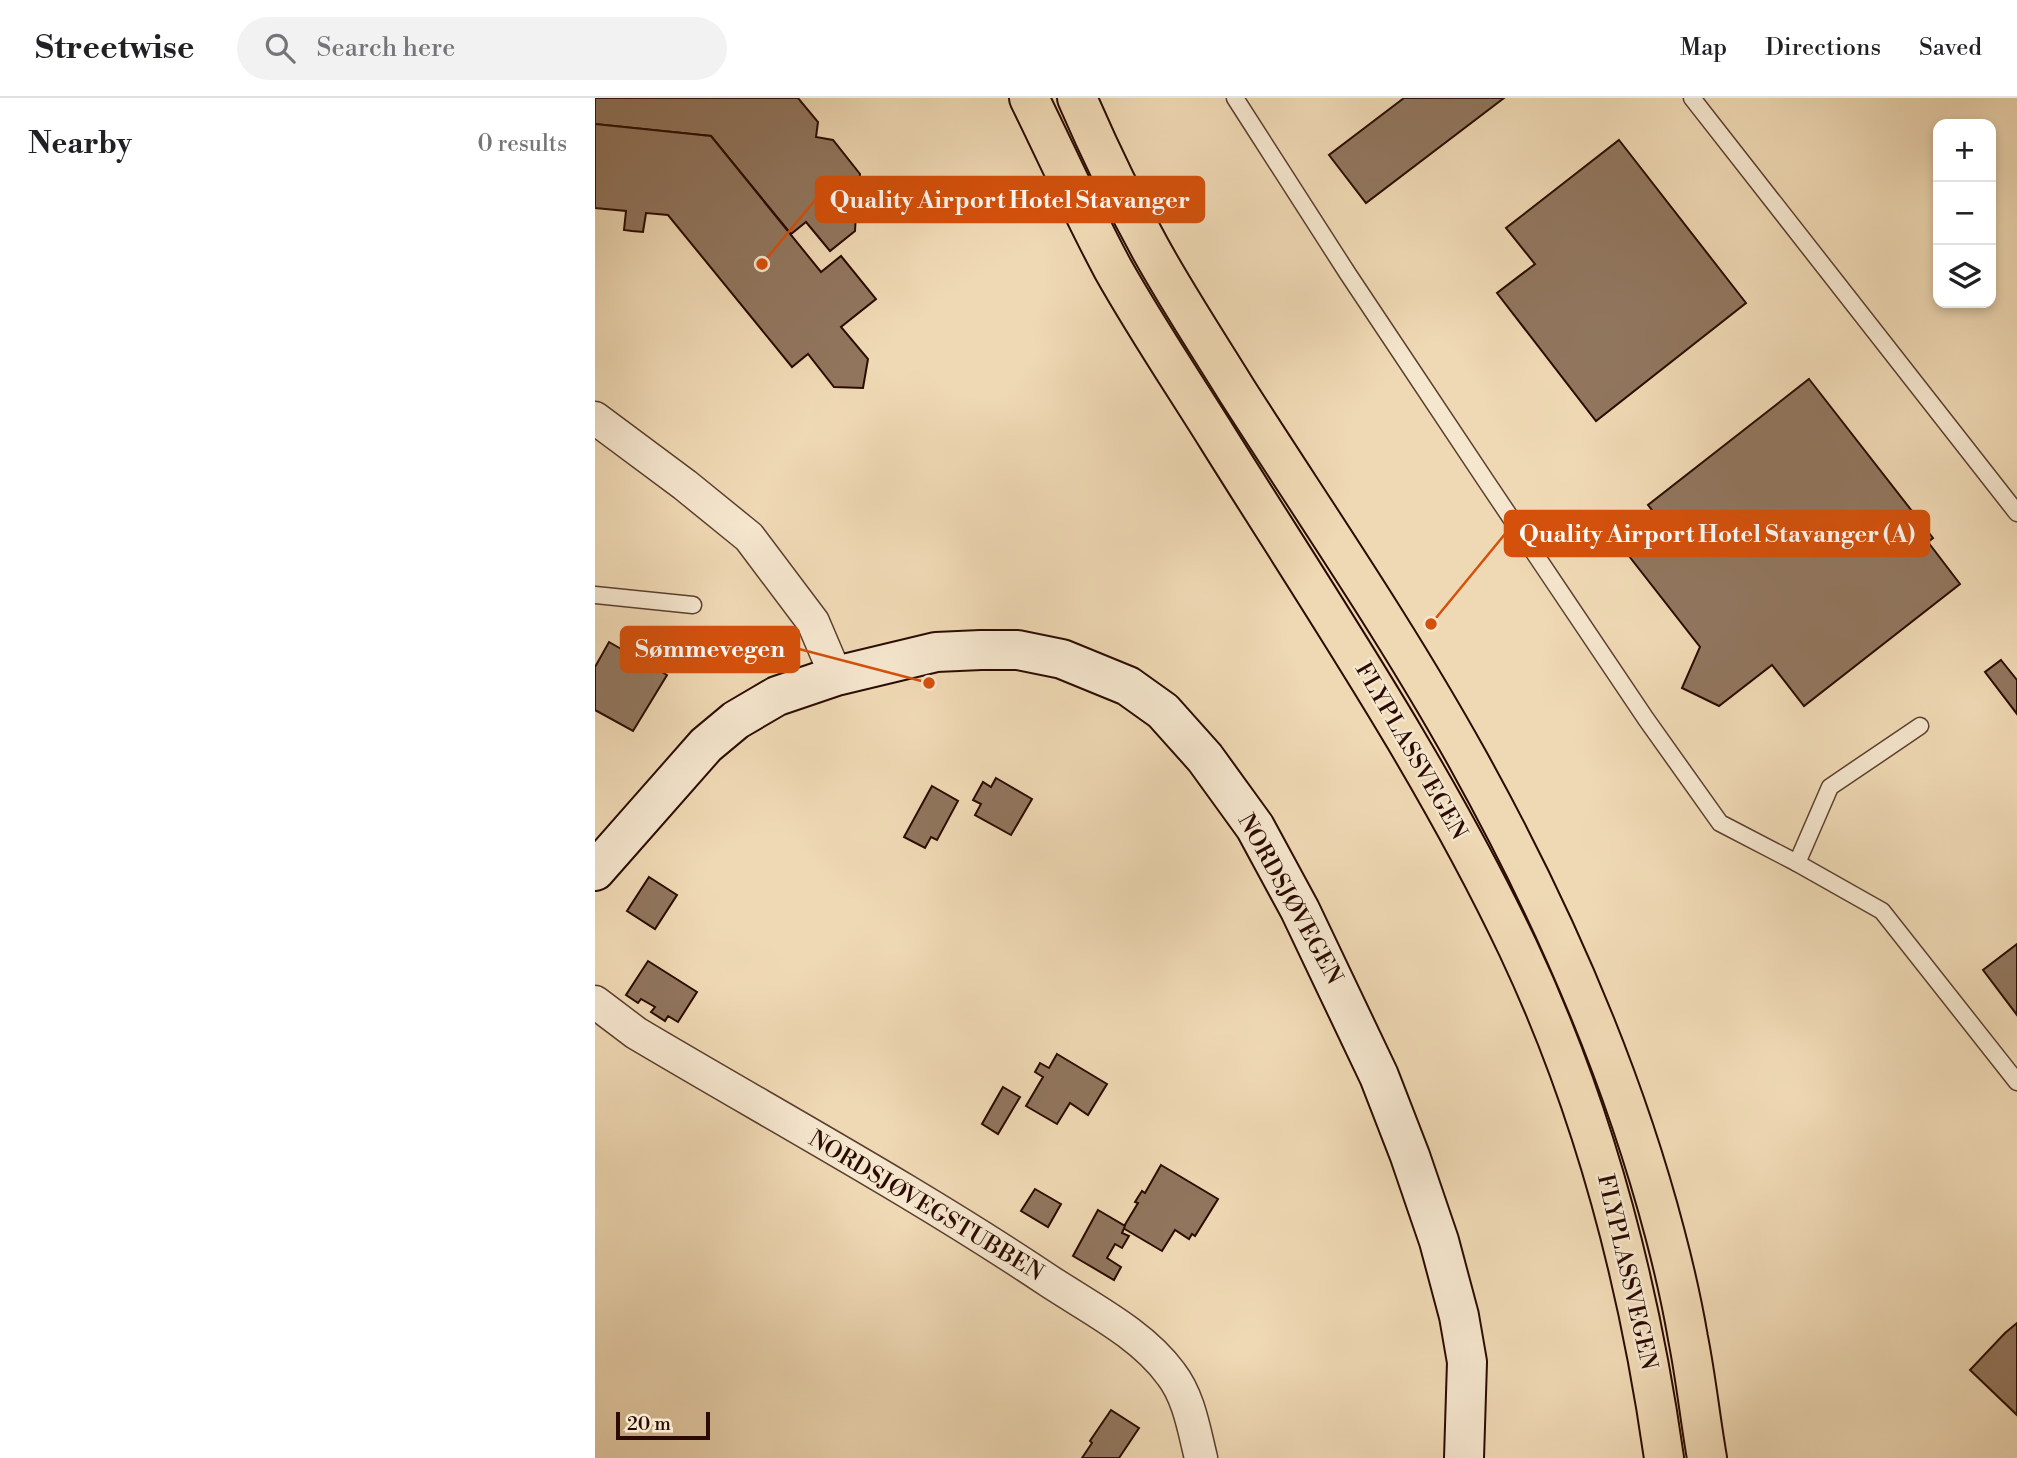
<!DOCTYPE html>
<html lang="en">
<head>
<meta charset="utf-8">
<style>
	body { margin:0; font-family:"Libre Bodoni",serif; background:#f2f2f2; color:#202124 }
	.controls { position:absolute; right:21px; top:21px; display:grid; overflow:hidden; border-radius:14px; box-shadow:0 4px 10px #0003 }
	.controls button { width:63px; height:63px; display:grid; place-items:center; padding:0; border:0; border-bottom:2px solid #e0e0e0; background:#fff; color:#202124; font:35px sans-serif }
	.scale { position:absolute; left:21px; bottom:18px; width:94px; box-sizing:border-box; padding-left:7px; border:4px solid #2b0b01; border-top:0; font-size:19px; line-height:24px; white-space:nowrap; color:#2b0b01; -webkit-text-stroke:5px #f5e6ce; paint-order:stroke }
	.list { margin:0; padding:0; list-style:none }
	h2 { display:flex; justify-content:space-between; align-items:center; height:91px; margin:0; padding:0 28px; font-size:30px }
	h2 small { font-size:23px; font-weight:400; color:#757577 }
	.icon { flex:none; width:38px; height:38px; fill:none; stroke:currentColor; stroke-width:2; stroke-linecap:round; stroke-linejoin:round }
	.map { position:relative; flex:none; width:1422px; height:1360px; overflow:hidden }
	header { display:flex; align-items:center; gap:42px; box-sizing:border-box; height:98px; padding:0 35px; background:#fff; border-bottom:2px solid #e0e0e0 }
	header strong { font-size:33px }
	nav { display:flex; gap:38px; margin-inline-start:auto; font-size:24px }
	.search { width:490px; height:63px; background:#f2f2f2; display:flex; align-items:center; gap:18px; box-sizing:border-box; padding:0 24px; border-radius:38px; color:#757577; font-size:26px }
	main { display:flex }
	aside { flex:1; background:#fff }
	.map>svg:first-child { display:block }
</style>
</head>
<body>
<header>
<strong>Streetwise</strong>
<div class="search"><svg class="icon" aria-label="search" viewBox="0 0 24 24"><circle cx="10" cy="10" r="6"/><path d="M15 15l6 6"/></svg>Search here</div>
<nav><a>Map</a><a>Directions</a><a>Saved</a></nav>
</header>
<main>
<aside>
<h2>Nearby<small>0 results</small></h2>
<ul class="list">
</ul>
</aside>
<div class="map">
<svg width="1422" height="1360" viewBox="0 0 1422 1360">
	<rect width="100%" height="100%" fill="#efd9b4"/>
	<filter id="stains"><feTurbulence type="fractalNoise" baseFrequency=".00286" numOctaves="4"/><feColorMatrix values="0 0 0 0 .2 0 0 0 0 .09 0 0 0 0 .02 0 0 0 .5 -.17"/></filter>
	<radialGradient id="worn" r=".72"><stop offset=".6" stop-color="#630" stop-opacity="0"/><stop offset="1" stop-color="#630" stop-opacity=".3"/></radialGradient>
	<g fill="#91765e" stroke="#2b0b01" stroke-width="2">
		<path d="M 0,0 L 203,0 L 223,24 L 221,39 L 238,42 L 265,76 L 263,94 L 252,104 L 261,115 L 260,133 L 235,153 L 211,124 L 196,136 L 116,38 L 0,26 Z"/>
		<path d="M 809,0 L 909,0 L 771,105 L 734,57 Z"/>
		<path d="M 0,26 L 116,38 L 226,174 L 246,158 L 281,201 L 246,229 L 273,261 L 268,290 L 239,289 L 213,256 L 197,269 L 73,117 L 51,115 L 48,134 L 37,133 L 29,132 L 31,113 L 0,110 Z"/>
		<path d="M 1024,42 L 1151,205 L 1001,323 L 902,195 L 940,166 L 911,130 Z"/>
		<path d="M 1214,281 L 1338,440 L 1333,444 L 1365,486 L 1209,608 L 1177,567 L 1124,608 L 1087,590 L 1105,549 L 1023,444 L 1060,416 L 1053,407 Z"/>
		<path d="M 14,544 L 72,577 L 38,633 L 0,612 L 0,569 Z"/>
		<path d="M 1406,562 L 1422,582 L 1422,616 L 1390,574 Z"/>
		<path d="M 401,680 L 437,701 L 416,737 L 380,717 L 386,706 L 378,702 L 388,684 L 396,689 Z"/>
		<path d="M 337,688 L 363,703 L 342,742 L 336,739 L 330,750 L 309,739 Z"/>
		<path d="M 54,779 L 82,797 L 60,831 L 32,813 Z"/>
		<path d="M 1422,846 L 1422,917 L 1388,872 Z"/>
		<path d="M 53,863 L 102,894 L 83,924 L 73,918 L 70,923 L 56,914 L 60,909 L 46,901 L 43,905 L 31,897 Z"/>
		<path d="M 462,956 L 512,986 L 493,1017 L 475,1005 L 462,1026 L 431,1008 L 448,979 L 440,974 L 445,965 L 454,970 Z"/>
		<path d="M 408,989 L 425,999 L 403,1036 L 387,1026 Z"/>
		<path d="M 566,1067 L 623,1101 L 600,1138 L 597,1136 L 594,1141 L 580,1132 L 567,1153 L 528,1130 L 543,1105 L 540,1104 L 547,1093 L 550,1095 Z"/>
		<path d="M 440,1091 L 466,1106 L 453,1129 L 426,1113 Z"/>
		<path d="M 503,1112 L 530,1128 L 527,1135 L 534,1138 L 527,1150 L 520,1146 L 512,1160 L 526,1169 L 519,1182 L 478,1158 Z"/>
		<path d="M 1422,1225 L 1422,1317 L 1375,1272 L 1410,1235 Z"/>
		<path d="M 516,1312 L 544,1330 L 524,1360 L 487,1360 L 497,1345 L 495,1343 Z"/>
	</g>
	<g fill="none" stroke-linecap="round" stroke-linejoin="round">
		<g stroke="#5c3e2e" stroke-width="19">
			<g id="lane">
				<path d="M 640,0 L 753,176 L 893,386 L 1051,621 L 1125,725 L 1202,765 L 1287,813 L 1422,984"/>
				<path d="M 1097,0 L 1422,415"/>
				<path d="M 0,497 L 98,507"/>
				<path d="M 1202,765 L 1235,689 L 1325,628"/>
			</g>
		</g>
		<g stroke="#5c3e2e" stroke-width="35">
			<g id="street">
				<path d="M 0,320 L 90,387 L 154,439 L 218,524 L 241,578"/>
				<path d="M 0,904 L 41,935 C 179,1017 321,1094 454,1183 C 495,1210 547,1236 576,1276 C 594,1299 599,1332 606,1360"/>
			</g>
		</g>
		<g stroke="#2b0b01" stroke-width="42">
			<path id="secondary" d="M 0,773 L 111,647 L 141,622 L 182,598 L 241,578 L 341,554 L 386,552 L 423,552 L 467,561 L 533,588 L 568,613 L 610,660 L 660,729 L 705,812 L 784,978 L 815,1058 L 844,1143 L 864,1218 L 872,1264 L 869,1360"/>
		</g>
		<g stroke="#2b0b01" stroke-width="42">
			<g id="highway">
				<path d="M 434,0 C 462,57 488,115 518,171 C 550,228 587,283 622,339 C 727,507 838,671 923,850 C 999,1011 1044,1184 1069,1360"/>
				<path d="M 482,0 C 504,51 528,101 555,150 C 582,199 613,246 642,293 C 720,415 802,534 872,660 C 956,811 1026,968 1070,1136 C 1079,1170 1087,1205 1093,1240 C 1101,1280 1105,1320 1112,1360"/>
			</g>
		</g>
		<use href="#lane" stroke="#f5e6ce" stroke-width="16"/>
		<use href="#street" stroke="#f5e6ce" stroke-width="32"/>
		<use href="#secondary" stroke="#f5e6ce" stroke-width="38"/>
		<use href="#highway" stroke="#efd9b4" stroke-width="38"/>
	</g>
	<g text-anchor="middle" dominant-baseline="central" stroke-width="5" stroke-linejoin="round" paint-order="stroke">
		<g font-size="23" fill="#2b0b01" stroke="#f5e6ce">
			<text transform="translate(816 653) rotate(60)">FLYPLASSVEGEN</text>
			<text transform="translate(695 801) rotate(61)">NORDSJØVEGEN</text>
			<text transform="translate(331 1108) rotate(31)">NORDSJØVEGSTUBBEN</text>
			<text transform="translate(1032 1174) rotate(77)">FLYPLASSVEGEN</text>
		</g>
	</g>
	<path fill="none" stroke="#d5510b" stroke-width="2.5" d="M167 166L221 101M836 526L910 436M334 585L204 551"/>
	<g fill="#d5510b" stroke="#f5e6ce" stroke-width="2.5">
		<circle cx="167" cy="166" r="7"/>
		<circle cx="836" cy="526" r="7"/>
		<circle cx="334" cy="585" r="7"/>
	</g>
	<g fill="#d5510b" stroke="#d5510b" stroke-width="2.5">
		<rect x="221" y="79" width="388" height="45" rx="7"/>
		<rect x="910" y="413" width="424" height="45" rx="7"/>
		<rect x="26" y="529" width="178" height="45" rx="7"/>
	</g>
	<g font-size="24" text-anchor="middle" font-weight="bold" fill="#fff">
		<text x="415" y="110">Quality Airport Hotel Stavanger</text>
		<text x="1122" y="444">Quality Airport Hotel Stavanger (A)</text>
		<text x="115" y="559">Sømmevegen</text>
	</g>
	<rect width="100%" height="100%" filter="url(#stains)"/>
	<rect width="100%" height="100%" fill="url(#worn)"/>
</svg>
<div class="controls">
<button>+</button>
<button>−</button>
<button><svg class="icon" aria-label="layers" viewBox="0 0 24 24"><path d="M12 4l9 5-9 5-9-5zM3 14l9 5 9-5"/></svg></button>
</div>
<div class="scale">20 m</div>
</div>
</main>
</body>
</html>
